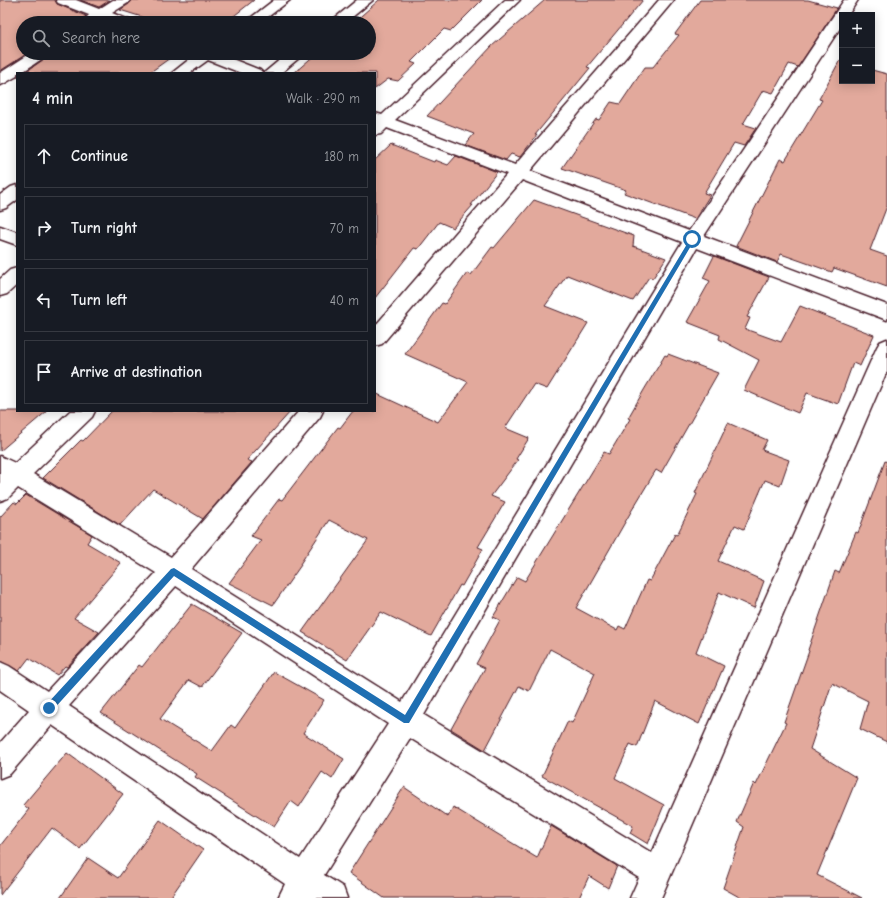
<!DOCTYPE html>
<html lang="en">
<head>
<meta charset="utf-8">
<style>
	body { margin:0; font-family:"Comic Neue",sans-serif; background:#20242c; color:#f1f3f6 }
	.controls { position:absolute; right:12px; top:12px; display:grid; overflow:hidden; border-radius:0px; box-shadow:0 2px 10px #0003 }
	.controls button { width:36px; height:36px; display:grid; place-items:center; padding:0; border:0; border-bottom:1px solid #363941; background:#171b24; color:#f1f3f6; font:20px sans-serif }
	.stop { position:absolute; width:12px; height:12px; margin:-9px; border:3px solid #1f6fb2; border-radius:50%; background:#fff }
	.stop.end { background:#1f6fb2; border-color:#fff; box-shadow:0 1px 4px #0008 }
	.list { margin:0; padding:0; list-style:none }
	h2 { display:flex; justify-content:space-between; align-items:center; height:52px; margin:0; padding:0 16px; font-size:17px }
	h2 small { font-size:13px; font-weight:400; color:#9ea1a6 }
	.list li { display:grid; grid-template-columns:26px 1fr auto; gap:12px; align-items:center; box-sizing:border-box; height:64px; margin:0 8px 8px; padding:0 8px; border:1px solid #363941; border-radius:0px }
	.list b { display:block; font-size:15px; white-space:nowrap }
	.list em { font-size:13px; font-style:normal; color:#9ea1a6 }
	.icon { flex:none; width:22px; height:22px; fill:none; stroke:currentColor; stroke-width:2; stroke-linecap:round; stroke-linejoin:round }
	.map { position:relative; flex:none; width:887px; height:898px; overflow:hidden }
	.search { position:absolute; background:#171b24; box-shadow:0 2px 10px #0003; left:16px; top:16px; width:360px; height:44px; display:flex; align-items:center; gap:10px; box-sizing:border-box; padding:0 14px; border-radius:22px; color:#9ea1a6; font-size:15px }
	.panel { position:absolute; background:#171b24; box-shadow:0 2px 10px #0003; left:16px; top:72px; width:360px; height:340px; border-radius:0px }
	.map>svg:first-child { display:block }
</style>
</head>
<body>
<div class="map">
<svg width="887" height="898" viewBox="0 0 887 898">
	<rect width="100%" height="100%" fill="#fff"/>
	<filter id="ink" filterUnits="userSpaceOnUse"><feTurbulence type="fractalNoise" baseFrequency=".025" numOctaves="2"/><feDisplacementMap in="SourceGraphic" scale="8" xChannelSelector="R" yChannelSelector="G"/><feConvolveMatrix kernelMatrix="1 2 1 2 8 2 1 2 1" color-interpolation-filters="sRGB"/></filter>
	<g filter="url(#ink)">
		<g fill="#e2a99c" stroke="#4a1f2b">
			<path d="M 0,0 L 55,0 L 57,4 L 86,16 L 78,23 L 23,23 L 23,53 L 28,53 L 0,71 Z"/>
			<path d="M 80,0 L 110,0 L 99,7 Z"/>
			<path d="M 131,0 L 254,0 L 225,23 L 161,23 L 120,10 L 129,4 Z"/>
			<path d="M 379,0 L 482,0 L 451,31 L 444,29 L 411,62 L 416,64 L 398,81 L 388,79 L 375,89 L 375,73 L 294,73 L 317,53 L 369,53 L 369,23 L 353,23 Z"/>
			<path d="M 545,0 L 643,0 L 587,67 L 590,68 L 535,135 L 537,135 L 520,157 L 511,154 L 506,160 L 465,145 L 474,134 L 427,116 L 492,46 Z"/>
			<path d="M 700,0 L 808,0 L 837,8 L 798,67 L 789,64 L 773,93 L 763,90 L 743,124 L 756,128 L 744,146 L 734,143 L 704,193 L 710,195 L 695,219 L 624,193 L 626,190 L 562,168 L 596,119 L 599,120 L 611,102 L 620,104 L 645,67 L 653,67 L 679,35 L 675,34 Z"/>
			<path d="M 50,53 L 177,53 L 149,73 L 24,73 L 47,57 Z"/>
			<path d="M 840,60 L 842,61 L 842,81 L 872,81 L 872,70 L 887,74 L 887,206 L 870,250 L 887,256 L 887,287 L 834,268 L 832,272 L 781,254 L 777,262 L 736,246 L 780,159 L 785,161 L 822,100 L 819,99 Z"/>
			<path d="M 391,145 L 434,162 L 435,160 L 448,165 L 456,156 L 497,172 L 471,205 L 473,205 L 453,228 L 439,222 L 418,249 L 414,248 L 375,298 L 375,160 Z"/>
			<path d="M 534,200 L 634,236 L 633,246 L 666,258 L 653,278 L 649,277 L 633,301 L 567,275 L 545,306 L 588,323 L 547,389 L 534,384 L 505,428 L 529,438 L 516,459 L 518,460 L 491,496 L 505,502 L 478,547 L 483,549 L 462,586 L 460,585 L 431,636 L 381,612 L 347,660 L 302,632 L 368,540 L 329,520 L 300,564 L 301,565 L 273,605 L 229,583 L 261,540 L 251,536 L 279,499 L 282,500 L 338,427 L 340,428 L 353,411 L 375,411 L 375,393 L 438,422 L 468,382 L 405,354 L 442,303 L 445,304 L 467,273 L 471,275 L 492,247 L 494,248 Z"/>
			<path d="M 714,256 L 769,277 L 747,317 L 750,318 L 745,329 L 781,342 L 800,306 L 874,335 L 860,366 L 853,363 L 838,404 L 807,393 L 798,413 L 744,390 L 759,360 L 719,339 L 720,335 L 687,322 L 710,281 L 703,278 Z"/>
			<path d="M 668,354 L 718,373 L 661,473 L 656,470 L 632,510 L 576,608 L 617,630 L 619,626 L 625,629 L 647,580 L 650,581 L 675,534 L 677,535 L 697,494 L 695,493 L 728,423 L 767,440 L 762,450 L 789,460 L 780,486 L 765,480 L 744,529 L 735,525 L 718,561 L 764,581 L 754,608 L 719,592 L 696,652 L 724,666 L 699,724 L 655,701 L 637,747 L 630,744 L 615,778 L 664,805 L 648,844 L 630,833 L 633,826 L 542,776 L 568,721 L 572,723 L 595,673 L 550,649 L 529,691 L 519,686 L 485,750 L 451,729 L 485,668 L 476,664 L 500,620 L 493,617 L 517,577 L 525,581 L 604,452 L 609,454 L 630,419 L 628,418 L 644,390 L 665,355 L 667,356 Z"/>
			<path d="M 0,411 L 47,411 L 0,451 Z"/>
			<path d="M 112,411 L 291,411 L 247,460 L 252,462 L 203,519 L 153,489 L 120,525 L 43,478 L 81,440 L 83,441 Z"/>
			<path d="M 885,461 L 887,462 L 887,742 L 860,729 L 868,701 L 832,683 L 810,749 L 857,778 L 817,875 L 862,898 L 741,898 L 723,888 L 744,827 L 737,822 L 754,783 L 756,785 L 786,723 L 784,722 L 809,651 L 808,650 L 835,571 L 839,573 L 856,532 L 858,533 Z"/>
			<path d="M 26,495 L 92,535 L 87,543 L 121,563 L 74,618 L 99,632 L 67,667 L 65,666 L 57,675 L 29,658 L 19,671 L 0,661 L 0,517 L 14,502 L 17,504 Z"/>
			<path d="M 192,604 L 242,633 L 202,687 L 189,680 L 160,719 L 212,751 L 231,725 L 235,728 L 274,672 L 324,700 L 303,733 L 344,759 L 332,779 L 322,772 L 299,807 L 291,801 L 274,827 L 195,777 L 197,774 L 101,713 L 139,665 L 142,667 Z"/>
			<path d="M 67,753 L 123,794 L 80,849 L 52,828 L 0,895 L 0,846 L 29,809 L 23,805 Z"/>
			<path d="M 404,787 L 448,817 L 453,807 L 537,858 L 551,826 L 617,866 L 608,888 L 589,876 L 579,898 L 384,898 L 349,873 Z"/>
			<path d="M 160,820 L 203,850 L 170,898 L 60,898 L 88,858 L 118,878 Z"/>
		</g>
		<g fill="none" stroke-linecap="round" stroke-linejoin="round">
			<g stroke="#4a1f2b" stroke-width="3">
				<g id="minor">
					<path d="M 56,0 L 76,0 L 99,9 L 113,0 L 130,0 L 128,3 L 112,13 L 129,20 L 131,23 L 111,23 L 102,20 L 96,23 L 86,23 L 84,20 L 89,15 L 58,3 Z"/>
					<path d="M 274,0 L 290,0 L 260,23 L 244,23 Z"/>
					<path d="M 357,0 L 373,0 L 345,23 L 329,23 Z"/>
					<path d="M 505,0 L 520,0 L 395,120 L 515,165 L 659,0 L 674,0 L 530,171 L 689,231 L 844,0 L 858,0 L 848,15 L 842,15 L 842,25 L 704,236 L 887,305 L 887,320 L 697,248 L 424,715 L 652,853 L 877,347 L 880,342 L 887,339 L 887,371 L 661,898 L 630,898 L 639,878 L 410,738 L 324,875 L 343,887 L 347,898 L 278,898 L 285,884 L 52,725 L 10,774 L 0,778 L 0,743 L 29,710 L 0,690 L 0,662 L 9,666 L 47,691 L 156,573 L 18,488 L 8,498 L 0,501 L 0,456 L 15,463 L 70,411 L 95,411 L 92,417 L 33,474 L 171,557 L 299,411 L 323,411 L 320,417 L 191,569 L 402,702 L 682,242 L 522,180 L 382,344 L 375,346 L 375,326 L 507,174 L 387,128 L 381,134 L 375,135 L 375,113 L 382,115 ZM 176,586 L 388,724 L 300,859 L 69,706 Z"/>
					<path d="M 31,53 L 49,53 L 46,56 L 21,73 L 17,73 L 17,76 L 5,83 L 0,85 L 0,73 Z"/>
					<path d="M 195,53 L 217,53 L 260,70 L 263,73 L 241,73 L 208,60 L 190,73 L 172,73 L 196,54 Z"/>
					<path d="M 288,53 L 305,53 L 281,73 L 264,73 Z"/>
					<path d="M 17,185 L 17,200 L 6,208 L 0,210 L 0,195 L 11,187 Z"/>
					<path d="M 0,226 L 17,232 L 17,245 L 0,239 Z"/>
					<path d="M 17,268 L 17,285 L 7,294 L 0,296 L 0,279 L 10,270 Z"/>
				</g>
			</g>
			<use href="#minor" fill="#fff" fill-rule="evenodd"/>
		</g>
	</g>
	<path fill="#1f6fb2" d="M 692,237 L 695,239 L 409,723 L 404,723 L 174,576 L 52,711 L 46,711 L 46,705 L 171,569 L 174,568 L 405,715 L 690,239 Z"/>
</svg>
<div class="controls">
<button>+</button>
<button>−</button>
</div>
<div class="stop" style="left:692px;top:239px"></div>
<div class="stop end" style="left:49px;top:708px"></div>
<div class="search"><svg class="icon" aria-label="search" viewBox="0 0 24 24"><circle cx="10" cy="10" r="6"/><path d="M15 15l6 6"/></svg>Search here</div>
<section class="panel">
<h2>4 min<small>Walk · 290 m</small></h2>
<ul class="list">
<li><svg class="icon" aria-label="ahead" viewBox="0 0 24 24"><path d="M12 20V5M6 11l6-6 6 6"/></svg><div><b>Continue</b></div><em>180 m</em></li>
<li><svg class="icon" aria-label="right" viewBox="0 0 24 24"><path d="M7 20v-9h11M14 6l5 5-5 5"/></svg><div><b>Turn right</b></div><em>70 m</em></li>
<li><svg class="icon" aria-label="left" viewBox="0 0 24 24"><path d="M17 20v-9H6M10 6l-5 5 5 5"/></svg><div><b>Turn left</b></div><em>40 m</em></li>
<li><svg class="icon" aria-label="arrive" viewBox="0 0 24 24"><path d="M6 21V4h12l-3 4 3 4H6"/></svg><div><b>Arrive at destination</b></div></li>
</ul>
</section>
</div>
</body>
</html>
